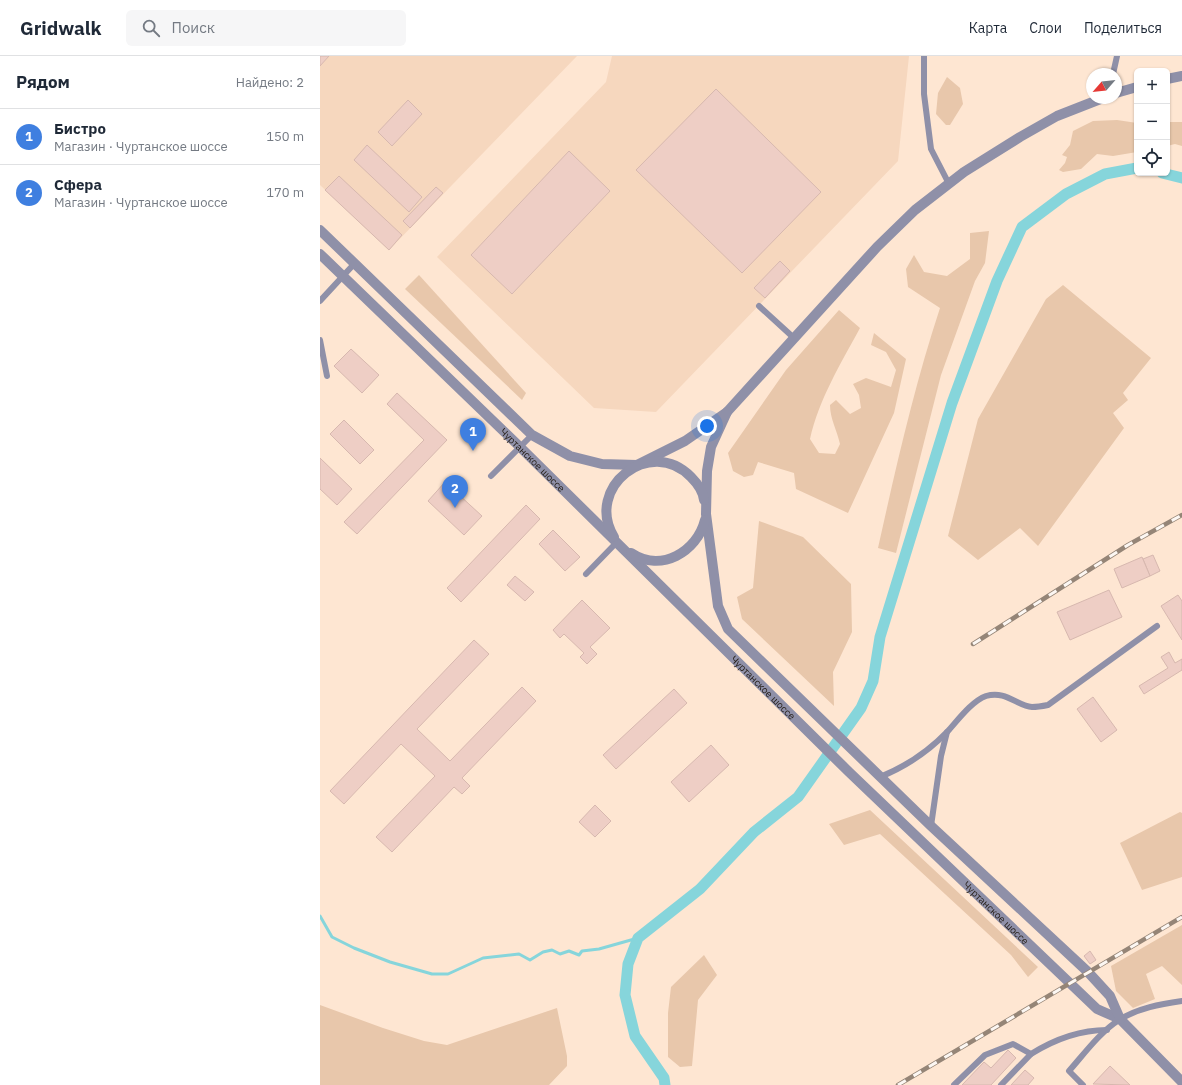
<!DOCTYPE html>
<html lang="ru">
<head>
<meta charset="utf-8">
<style>
	body { margin:0; font-family:"IBM Plex Sans",sans-serif; background:#f6f6f7; color:#1f2937 }
	.controls { position:absolute; right:12px; top:12px; display:grid; overflow:hidden; border-radius:6px; box-shadow:0 1px 3px #0004 }
	.controls button { width:36px; height:36px; display:grid; place-items:center; padding:0; border:0; border-bottom:1px solid #e0e1e3; background:#fff; color:#1f2937; font:20px sans-serif }
	.compass { position:absolute; left:766px; top:12px; width:36px; height:36px; border-radius:50%; background:#fff; box-shadow:0 1px 3px #0004; rotate:242deg }
	.you { position:absolute; left:387px; top:370px; width:14px; height:14px; margin:-10px; border:3px solid #fff; border-radius:50%; background:#1a73e8; box-shadow:0 0 0 6px #1a73e833 }
	.badge { display:grid; place-items:center; width:26px; height:26px; border-radius:50%; background:#3e70e1; color:#fff; font-size:13px; font-weight:700 }
	.pin { position:absolute; translate:-50% -33px; filter:drop-shadow(0 1px 2px #0008) }
	.pin::after { content:''; position:absolute; top:21px; width:14px; height:12px; background:inherit; clip-path:polygon(0 0,100% 0,50% 100%) }
	.list { margin:0; padding:0; list-style:none }
	h2 { display:flex; justify-content:space-between; align-items:center; height:52px; margin:0; padding:0 16px; font-size:17px }
	h2 small { font-size:13px; font-weight:400; color:#747a83 }
	.list li { display:grid; grid-template-columns:26px 1fr auto; gap:12px; align-items:center; box-sizing:border-box; height:56px; padding:0 16px; border-top:1px solid #e0e1e3 }
	.list b { display:block; font-size:15px; white-space:nowrap }
	.list p { margin:0; font-size:13px; white-space:nowrap; color:#747a83 }
	.list em { font-size:13px; font-style:normal; color:#747a83 }
	.icon { flex:none; width:22px; height:22px; fill:none; stroke:currentColor; stroke-width:2; stroke-linecap:round; stroke-linejoin:round }
	.map { position:relative; flex:none; width:862px; height:1029px; overflow:hidden }
	header { display:flex; align-items:center; gap:24px; box-sizing:border-box; height:56px; padding:0 20px; background:#fff; border-bottom:1px solid #e0e1e3 }
	header strong { font-size:19px }
	nav { display:flex; gap:22px; margin-inline-start:auto; font-size:14px }
	.search { width:280px; height:36px; background:#f6f6f7; display:flex; align-items:center; gap:10px; box-sizing:border-box; padding:0 14px; border-radius:6px; color:#747a83; font-size:15px }
	main { display:flex }
	aside { flex:1; background:#fff }
	.map>svg:first-child { display:block }
</style>
</head>
<body>
<header>
<strong>Gridwalk</strong>
<div class="search"><svg class="icon" aria-label="search" viewBox="0 0 24 24"><circle cx="10" cy="10" r="6"/><path d="M15 15l6 6"/></svg>Поиск</div>
<nav><a>Карта</a><a>Слои</a><a>Поделиться</a></nav>
</header>
<main>
<aside>
<h2>Рядом<small>Найдено: 2</small></h2>
<ul class="list">
<li><span class="badge" style="background:#3f7fe0">1</span><div><b>Бистро</b><p>Магазин · Чуртанское шоссе</p></div><em>150 m</em></li>
<li><span class="badge" style="background:#3f7fe0">2</span><div><b>Сфера</b><p>Магазин · Чуртанское шоссе</p></div><em>170 m</em></li>
</ul>
</aside>
<div class="map">
<svg width="862" height="1029" viewBox="0 0 862 1029">
	<rect width="100%" height="100%" fill="#fee6d2"/>
	<g fill="#f6d7be">
		<path d="M 0,0 L 257,0 L 69,194 L 0,129 Z"/>
		<path d="M 292,0 L 589,0 L 578,105 L 336,356 L 274,352 L 117,201 L 286,26 Z"/>
	</g>
	<g fill="#e8c7ab">
		<path d="M 627,21 L 640,32 L 643,48 L 630,69 L 626,69 L 616,58 L 618,37 Z"/>
		<path d="M 797,64 L 817,67 L 817,96 L 793,100 L 777,98 L 761,113 L 743,116 L 739,114 L 745,107 L 747,101 L 742,99 L 750,89 L 753,75 L 773,65 Z"/>
		<path d="M 847,66 L 862,66 L 862,90 L 855,88 L 847,90 Z"/>
		<path d="M 669,175 L 665,207 L 655,225 L 621,319 L 576,497 L 558,492 C 576,411 594,331 620,252 L 588,231 L 586,213 L 594,199 L 604,216 L 627,220 L 650,203 L 650,177 Z"/>
		<path d="M 99,219 L 206,337 L 202,344 L 85,233 Z"/>
		<path d="M 743,229 L 831,302 L 803,337 L 808,344 L 793,357 L 804,372 L 718,490 L 700,472 L 658,504 L 628,480 L 658,363 L 726,243 Z"/>
		<path d="M 519,254 L 540,272 C 520,309 499,343 490,383 L 499,397 L 515,398 L 520,388 C 517,374 510,363 510,349 L 516,344 L 530,358 L 541,352 L 539,339 L 533,328 L 546,322 L 571,331 L 576,314 L 566,296 L 551,289 L 554,277 L 586,303 L 574,357 L 528,457 L 476,433 L 474,417 L 438,406 L 433,419 L 424,421 L 413,415 L 408,397 L 466,314 Z"/>
		<path d="M 439,465 L 483,481 L 531,528 L 532,576 L 513,616 L 514,650 L 422,563 L 417,541 L 433,532 Z"/>
		<path d="M 550,754 L 718,911 L 708,921 L 691,899 L 560,778 L 524,789 L 509,768 Z"/>
		<path d="M 860,756 L 862,757 L 862,821 L 822,834 L 800,787 Z"/>
		<path d="M 862,869 L 862,929 L 842,910 L 826,918 L 835,943 L 813,952 L 796,935 L 791,910 Z"/>
		<path d="M 384,899 L 397,919 L 378,944 L 372,1010 L 360,1011 L 348,1001 L 348,957 L 351,931 Z"/>
		<path d="M 0,949 L 63,972 L 104,985 L 127,989 L 237,952 L 247,1000 L 247,1010 L 229,1029 L 0,1029 Z"/>
	</g>
	<g fill="none" stroke-linecap="round" stroke-linejoin="round">
		<path stroke="#86d5db" stroke-width="3" d="M 0,860 L 12,881 L 34,892 L 70,906 L 112,918 L 128,918 L 163,902 L 199,898 L 210,904 L 223,896 L 232,894 L 240,898 L 249,895 L 259,899 L 262,895 L 279,893 L 318,882"/>
		<g stroke="#86d5db" stroke-width="11">
			<path d="M 842,117 L 862,122"/>
			<path d="M 345,1029 L 344,1022 L 315,980 L 305,939 L 308,908 L 318,882 L 380,833 L 434,776 L 478,741 L 541,652 L 553,625 L 560,581 L 632,347 L 677,225 L 702,171 L 746,138 L 785,118 L 817,112"/>
		</g>
	</g>
	<g fill="#eecec5" stroke="#d7b8af">
		<path d="M 0,0 L 9,0 L 0,10 Z"/>
		<path d="M 396,33 L 501,136 L 422,217 L 316,114 Z"/>
		<path d="M 88,44 L 102,58 L 72,90 L 58,76 Z"/>
		<path d="M 47,89 L 102,141 L 89,156 L 34,104 Z"/>
		<path d="M 249,95 L 290,135 L 192,238 L 151,199 Z"/>
		<path d="M 19,120 L 82,179 L 69,194 L 5,134 Z"/>
		<path d="M 116,131 L 123,137 L 90,172 L 83,165 Z"/>
		<path d="M 460,205 L 470,215 L 445,242 L 434,232 Z"/>
		<path d="M 31,293 L 59,319 L 42,337 L 14,310 Z"/>
		<path d="M 77,337 L 127,384 L 37,478 L 24,466 L 104,384 L 67,348 Z"/>
		<path d="M 24,364 L 54,394 L 40,408 L 10,378 Z"/>
		<path d="M 0,402 L 32,433 L 17,449 L 0,433 Z"/>
		<path d="M 125,426 L 162,460 L 144,479 L 108,445 Z"/>
		<path d="M 206,449 L 220,463 L 141,546 L 127,532 Z"/>
		<path d="M 233,474 L 260,501 L 245,515 L 219,488 Z"/>
		<path d="M 833,499 L 840,515 L 830,520 L 823,503 Z"/>
		<path d="M 822,501 L 830,520 L 802,532 L 794,513 Z"/>
		<path d="M 195,520 L 214,536 L 205,545 L 187,529 Z"/>
		<path d="M 789,534 L 802,561 L 750,584 L 737,556 Z"/>
		<path d="M 858,539 L 862,545 L 862,584 L 841,550 Z"/>
		<path d="M 262,544 L 290,572 L 270,591 L 277,598 L 267,608 L 260,601 L 264,597 L 244,578 L 240,582 L 233,574 Z"/>
		<path d="M 154,584 L 169,598 L 97,673 L 130,705 L 202,631 L 216,645 L 142,722 L 150,730 L 142,738 L 134,731 L 72,796 L 56,781 L 115,720 L 81,688 L 24,748 L 10,735 Z"/>
		<path d="M 849,596 L 855,607 L 862,603 L 862,614 L 824,638 L 819,630 L 848,612 L 841,601 Z"/>
		<path d="M 354,633 L 367,647 L 296,713 L 283,699 Z"/>
		<path d="M 773,641 L 797,674 L 781,686 L 757,653 Z"/>
		<path d="M 391,689 L 409,709 L 369,746 L 351,726 Z"/>
		<path d="M 275,749 L 291,765 L 275,781 L 259,766 Z"/>
		<path d="M 770,895 L 776,904 L 770,908 L 764,900 Z"/>
		<path d="M 688,994 L 696,1002 L 671,1029 L 642,1029 L 664,1006 L 671,1012 Z"/>
		<path d="M 790,1010 L 810,1029 L 773,1028 Z"/>
		<path d="M 705,1014 L 714,1022 L 708,1029 L 691,1029 Z"/>
	</g>
	<g fill="none" stroke-linecap="round" stroke-linejoin="round">
		<g stroke="#8f90a8" stroke-width="6">
			<path d="M 604,0 L 604,38 L 611,93 L 629,128"/>
			<path d="M 793,18 L 797,0"/>
			<path d="M 0,245 L 35,207"/>
			<path d="M 439,250 L 474,282"/>
			<path d="M 0,284 L 7,320"/>
			<path d="M 171,420 L 212,379"/>
			<path d="M 266,518 L 297,486"/>
			<path d="M 560,721 C 587,710 608,696 628,675 C 638,664 652,645 666,640 C 686,634 697,650 712,651 C 717,651 723,650 728,649 L 837,570"/>
			<path d="M 611,770 L 621,700 L 627,676"/>
			<path d="M 634,1029 L 665,999 L 693,988 L 711,998 C 735,983 759,974 787,974"/>
			<path d="M 681,1029 L 711,998"/>
			<path d="M 763,1029 L 749,1015 C 764,998 780,976 799,964 C 818,952 841,948 862,945"/>
		</g>
		<g stroke="#8f90a8" stroke-width="10">
			<path d="M 847,23 L 862,20"/>
			<path d="M 796,37 L 817,31"/>
			<path d="M 0,174 L 212,379 L 250,400 L 282,408 L 317,409 L 365,385 L 407,356 L 557,191 L 595,154 L 644,116 L 700,81 L 737,60 L 783,42"/>
			<path id="s1" d="M 0,198 L 200,391 L 529,716 L 777,953 L 800,963 L 862,1026"/>
			<path d="M 407,356 L 391,391 L 387,415 L 386,458 L 398,550 L 408,573 L 611,770 L 768,916 L 790,940 L 800,963"/>
			<path d="M 294,481 C 264,432 330,379 371,421 C 377,427 383,435 384,444"/>
			<path d="M 311,497 C 341,517 377,496 385,464"/>
		</g>
		<g stroke="#958577" stroke-width="4.5">
			<g id="rail">
				<path d="M 653,588 L 808,489 L 862,459"/>
				<path d="M 578,1029 L 862,861"/>
			</g>
		</g>
		<use href="#rail" stroke="#fcf7f3" stroke-width="3" stroke-dasharray="9" stroke-linecap="butt"/>
	</g>
	<g text-anchor="middle" dominant-baseline="central" stroke-width="4" stroke-linejoin="round" paint-order="stroke">
		<g font-size="10" fill="#261e17" stroke="#fcf7f3">
			<text stroke="none"><textPath href="#s1" startOffset="296">Чуртанское шоссе</textPath></text>
			<text stroke="none"><textPath href="#s1" startOffset="620">Чуртанское шоссе</textPath></text>
			<text stroke="none"><textPath href="#s1" startOffset="944">Чуртанское шоссе</textPath></text>
		</g>
	</g>
</svg>
<div class="controls">
<button>+</button>
<button>−</button>
<button><svg class="icon" aria-label="locate" viewBox="0 0 24 24"><circle cx="12" cy="12" r="6"/><path d="M12 2v4M12 18v4M2 12h4M18 12h4"/></svg></button>
</div>
<svg class="compass" viewBox="-18 -18 36 36"><path d="M0-13l5 13h-10z" fill="#e53935"/><path d="M0 13l5-13h-10z" fill="#747a83"/></svg>
<div class="you"></div>
<div class="pin badge" style="left:153px;top:395px;background:#3f7fe0">1</div>
<div class="pin badge" style="left:135px;top:452px;background:#3f7fe0">2</div>
</div>
</main>
</body>
</html>
